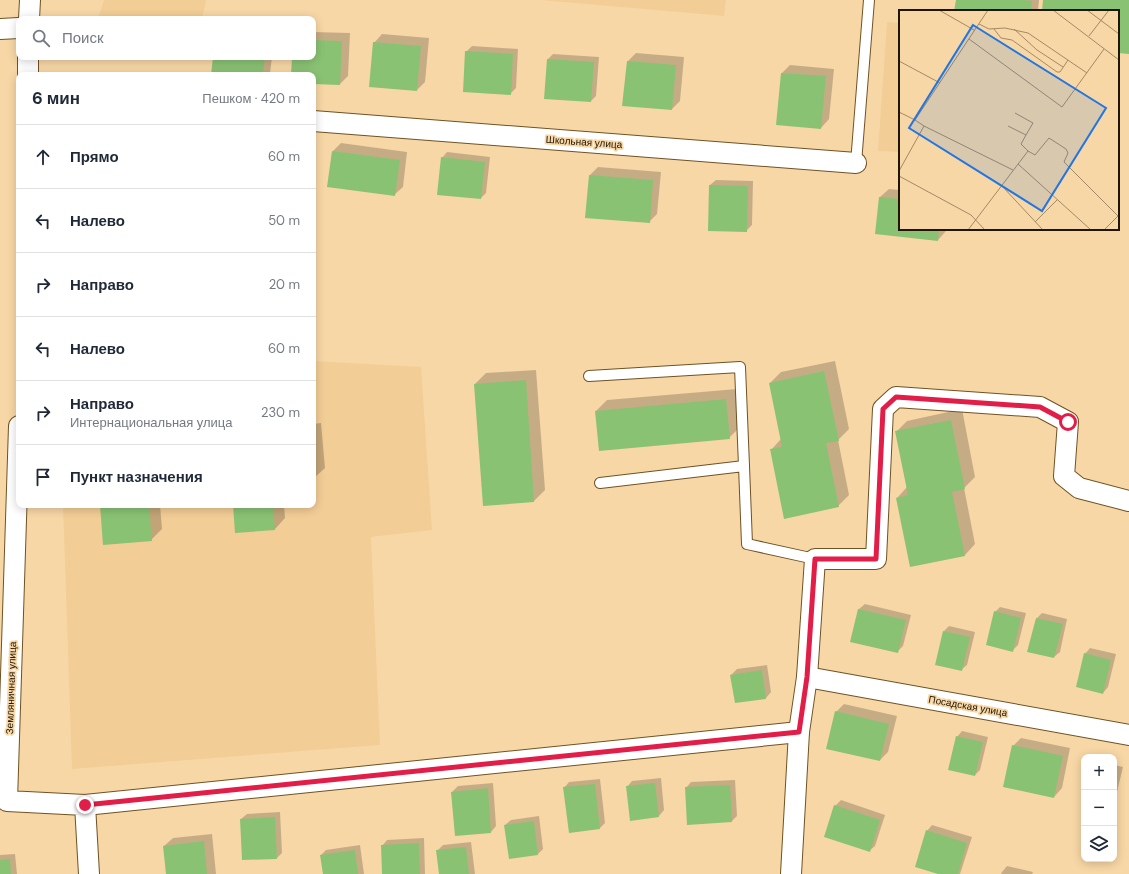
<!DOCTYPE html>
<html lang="ru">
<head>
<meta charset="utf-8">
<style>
	body { margin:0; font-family:"DM Sans",sans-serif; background:#f6f6f7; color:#1f2937 }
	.controls { position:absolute; right:12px; bottom:12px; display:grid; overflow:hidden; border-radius:8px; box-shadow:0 2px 10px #0003 }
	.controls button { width:36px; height:36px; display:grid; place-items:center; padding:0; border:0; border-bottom:1px solid #e0e1e3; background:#fff; color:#1f2937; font:20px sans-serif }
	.stop { position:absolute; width:12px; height:12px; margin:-9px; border:3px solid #e11d48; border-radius:50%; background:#fff }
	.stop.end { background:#e11d48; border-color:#fff; box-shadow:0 1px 4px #0008 }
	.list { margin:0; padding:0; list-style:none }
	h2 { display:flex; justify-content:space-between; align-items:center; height:52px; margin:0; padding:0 16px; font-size:17px }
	h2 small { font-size:13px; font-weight:400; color:#747a83 }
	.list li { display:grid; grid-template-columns:26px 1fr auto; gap:12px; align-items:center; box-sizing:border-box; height:64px; padding:0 16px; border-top:1px solid #e0e1e3 }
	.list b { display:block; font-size:15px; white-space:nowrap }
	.list p { margin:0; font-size:13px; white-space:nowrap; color:#747a83 }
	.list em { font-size:13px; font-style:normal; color:#747a83 }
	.icon { flex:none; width:22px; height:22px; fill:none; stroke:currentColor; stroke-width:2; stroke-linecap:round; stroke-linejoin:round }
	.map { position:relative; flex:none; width:1129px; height:874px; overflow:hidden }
	.search { position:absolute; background:#fff; box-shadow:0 2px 10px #0003; left:16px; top:16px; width:300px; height:44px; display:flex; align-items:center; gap:10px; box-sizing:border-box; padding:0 14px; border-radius:8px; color:#747a83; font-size:15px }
	.panel { position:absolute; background:#fff; box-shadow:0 2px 10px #0003; left:16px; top:72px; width:300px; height:436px; border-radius:8px }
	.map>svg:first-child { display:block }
</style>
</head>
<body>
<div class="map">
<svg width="1129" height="874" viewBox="0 0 1129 874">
	<rect width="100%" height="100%" fill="#f8d7a6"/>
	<g fill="#f3cd96">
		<path d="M 104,0 L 206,0 L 202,19 L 98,19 Z"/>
		<path d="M 541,0 L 726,0 L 724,16 Z"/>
		<path d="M 887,22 L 900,23 L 900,152 L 878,151 Z"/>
		<path d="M 313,361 L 421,367 L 432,530 L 371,537 L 380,745 L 72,769 L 63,505 L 313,505 Z"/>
	</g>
	<g fill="#0003">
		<path d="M 957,0 L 1039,0 L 1038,11 L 955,11 Z"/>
		<path d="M 313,32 L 350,33 L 348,76 L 340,84 L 313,83 L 313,75 L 292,75 L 293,57 L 313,57 Z"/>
		<path d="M 382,34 L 429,38 L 425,82 L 417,90 L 374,43 Z"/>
		<path d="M 472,46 L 518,49 L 516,88 L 510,94 L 466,52 Z"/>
		<path d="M 636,53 L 684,57 L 680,101 L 672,109 L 623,105 L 628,61 Z"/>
		<path d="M 553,54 L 599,57 L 596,96 L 591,101 L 545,98 L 548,59 Z"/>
		<path d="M 214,57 L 272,57 L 270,73 L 268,75 L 212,75 Z"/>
		<path d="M 790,65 L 834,69 L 829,119 L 821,128 L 777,124 L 782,73 Z"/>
		<path d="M 341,143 L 407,152 L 403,187 L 394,195 L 333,151 Z"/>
		<path d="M 447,152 L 490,157 L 486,193 L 481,198 L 442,158 Z"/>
		<path d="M 598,167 L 661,172 L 657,214 L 649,222 L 590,175 Z"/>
		<path d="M 716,180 L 753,181 L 752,225 L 746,231 L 710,185 Z"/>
		<path d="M 889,189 L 900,190 L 900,229 L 946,229 L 946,231 L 938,240 L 876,233 L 880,197 Z"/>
		<path d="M 835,361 L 849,429 L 838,440 L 849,495 L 838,506 L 771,450 L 781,439 L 770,383 L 781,372 Z"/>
		<path d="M 536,370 L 545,490 L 534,501 L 484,505 L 475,384 L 486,373 Z"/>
		<path d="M 737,389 L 740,427 L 729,438 L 596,411 L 607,400 Z"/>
		<path d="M 962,409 L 975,477 L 964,488 L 975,544 L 965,555 L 897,498 L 907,487 L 896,432 L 907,421 Z"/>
		<path d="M 321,423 L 325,468 L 313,479 L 313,470 L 315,470 L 313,450 L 313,424 Z"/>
		<path d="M 101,505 L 160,505 L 162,529 L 151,540 Z"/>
		<path d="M 234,505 L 284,505 L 285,518 L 275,529 Z"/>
		<path d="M 865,604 L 911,615 L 903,646 L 897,652 L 851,641 L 859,609 Z"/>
		<path d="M 1000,607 L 1026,613 L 1018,645 L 1013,650 L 995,612 Z"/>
		<path d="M 1042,613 L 1067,619 L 1060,652 L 1054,657 L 1037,618 Z"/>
		<path d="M 949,626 L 975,632 L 967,665 L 961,670 L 944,631 Z"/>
		<path d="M 1090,648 L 1116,654 L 1108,687 L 1103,693 L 1085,654 Z"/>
		<path d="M 767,665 L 771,692 L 766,698 L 731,675 L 737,669 Z"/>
		<path d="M 844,704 L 897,716 L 888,752 L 880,760 L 836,712 Z"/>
		<path d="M 962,731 L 988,737 L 980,770 L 975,775 L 957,737 Z"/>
		<path d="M 1021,738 L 1070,748 L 1062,788 L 1054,797 L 1013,746 Z"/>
		<path d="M 1114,765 L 1123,767 L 1115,800 L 1114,801 Z"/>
		<path d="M 661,778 L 664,810 L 659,816 L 631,820 L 627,787 L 632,781 Z"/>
		<path d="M 600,779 L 605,823 L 600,828 L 564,788 L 569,782 Z"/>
		<path d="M 735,780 L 737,816 L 732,821 L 686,788 L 691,782 Z"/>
		<path d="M 493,783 L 496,826 L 491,832 L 452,792 L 458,786 Z"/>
		<path d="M 841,800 L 885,815 L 875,846 L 869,851 L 835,806 Z"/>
		<path d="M 280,812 L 282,853 L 277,858 L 241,819 L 247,814 Z"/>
		<path d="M 539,816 L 543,849 L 538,854 L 505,825 L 511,820 Z"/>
		<path d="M 932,825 L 972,837 L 960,874 L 942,874 L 927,831 Z"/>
		<path d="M 212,834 L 216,874 L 167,874 L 164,846 L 173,838 Z"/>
		<path d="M 424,838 L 425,874 L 383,874 L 382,846 L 387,840 Z"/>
		<path d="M 471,842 L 475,874 L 440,874 L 437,851 L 443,845 Z"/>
		<path d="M 360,845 L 364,874 L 324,874 L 321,855 L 326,850 Z"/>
		<path d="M 15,854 L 17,874 L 0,874 L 0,855 Z"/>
		<path d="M 1007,866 L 1033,872 L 1032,874 L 1001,874 L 1002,872 Z"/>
	</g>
	<g fill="#8ac273">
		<path d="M 956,0 L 1024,0 L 1032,1 L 1031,11 L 954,11 Z"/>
		<path d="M 1043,0 L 1129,0 L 1129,54 L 1118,53 L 1118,11 L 1042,11 Z"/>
		<path d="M 313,40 L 342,41 L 340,85 L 313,84 L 313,75 L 291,75 L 292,57 L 313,57 Z"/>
		<path d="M 373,42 L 421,46 L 417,91 L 369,87 Z"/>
		<path d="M 465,51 L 513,54 L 511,95 L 463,92 Z"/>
		<path d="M 213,57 L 265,57 L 263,75 L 211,75 Z"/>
		<path d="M 547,59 L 594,62 L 591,102 L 544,99 Z"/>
		<path d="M 627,61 L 676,65 L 672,110 L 622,106 Z"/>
		<path d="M 781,73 L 826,76 L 821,129 L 776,125 Z"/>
		<path d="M 332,151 L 400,160 L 395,196 L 327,187 Z"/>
		<path d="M 441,157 L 485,162 L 481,199 L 437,195 Z"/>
		<path d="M 589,175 L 653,180 L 650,223 L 585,218 Z"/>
		<path d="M 709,185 L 748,186 L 747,232 L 708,231 Z"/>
		<path d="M 879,197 L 900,199 L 900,229 L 939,229 L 938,241 L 875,234 Z"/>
		<path d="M 824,371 L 839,441 L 826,443 L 839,507 L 784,519 L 770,449 L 782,447 L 769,383 Z"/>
		<path d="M 526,380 L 534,502 L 483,506 L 474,384 Z"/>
		<path d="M 726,399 L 730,439 L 599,451 L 595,411 Z"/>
		<path d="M 951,420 L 965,489 L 952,492 L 965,556 L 910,567 L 896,498 L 908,495 L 895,431 Z"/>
		<path d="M 100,505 L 149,505 L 152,541 L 103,545 Z"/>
		<path d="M 233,505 L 273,505 L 275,530 L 235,533 Z"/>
		<path d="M 858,609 L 906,620 L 898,653 L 850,642 Z"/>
		<path d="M 994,611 L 1021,618 L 1013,652 L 986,645 Z"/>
		<path d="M 1036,618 L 1063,624 L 1054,658 L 1027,652 Z"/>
		<path d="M 943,631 L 970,637 L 962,671 L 935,665 Z"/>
		<path d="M 1084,653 L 1111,660 L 1103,694 L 1076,687 Z"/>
		<path d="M 762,670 L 766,699 L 735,703 L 730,675 Z"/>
		<path d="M 835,711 L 889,724 L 880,761 L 826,749 Z"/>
		<path d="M 956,736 L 983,742 L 975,776 L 948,770 Z"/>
		<path d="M 1012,745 L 1063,756 L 1054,798 L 1003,787 Z"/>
		<path d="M 655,783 L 659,817 L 630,821 L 626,786 Z"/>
		<path d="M 595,784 L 600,829 L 569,833 L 563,787 Z"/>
		<path d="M 730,785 L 732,822 L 687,825 L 685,787 Z"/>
		<path d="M 488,788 L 491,833 L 455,836 L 451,792 Z"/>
		<path d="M 834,805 L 880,820 L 870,852 L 824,837 Z"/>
		<path d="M 275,817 L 277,859 L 242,860 L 240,819 Z"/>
		<path d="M 534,821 L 538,855 L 509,859 L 504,825 Z"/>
		<path d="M 926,830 L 967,843 L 958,874 L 938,874 L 915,867 Z"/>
		<path d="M 204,841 L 207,874 L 166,874 L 163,846 Z"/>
		<path d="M 419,843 L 420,874 L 382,874 L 381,845 Z"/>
		<path d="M 466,847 L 469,874 L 439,874 L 436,850 Z"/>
		<path d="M 355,850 L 358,874 L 323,874 L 320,855 Z"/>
		<path d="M 10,859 L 11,874 L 0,874 L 0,860 Z"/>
	</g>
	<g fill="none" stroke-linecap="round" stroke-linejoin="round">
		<g stroke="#6f5224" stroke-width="12">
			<g id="service">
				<path d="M 856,163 L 869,0"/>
				<path d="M 589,376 L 740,367 L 744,466"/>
				<path d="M 600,483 L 744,466 L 747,544 L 815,559"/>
			</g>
		</g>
		<g stroke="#6f5224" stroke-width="22">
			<g id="minor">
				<path d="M 29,19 L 30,0"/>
				<path d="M 0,29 L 19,28"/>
				<path d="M 28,75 L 28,57"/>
				<path d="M 313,121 L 856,163"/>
				<path d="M 19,426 L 7,801 L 85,805 L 89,874"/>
				<path d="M 807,677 L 1129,735"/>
				<path d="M 85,805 L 799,732"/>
				<path d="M 791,874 L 799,732 L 807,677 L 815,559 L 876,559 L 883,409 L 896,397 L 1040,407 L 1068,422 L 1064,476 L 1079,488 L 1129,501"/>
			</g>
		</g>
		<use href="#service" stroke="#fff" stroke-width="10"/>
		<use href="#minor" stroke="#fff" stroke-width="20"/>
	</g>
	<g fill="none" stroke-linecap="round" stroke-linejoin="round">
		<path stroke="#e11d48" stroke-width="5" d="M 85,805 L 799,732 L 807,677 L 815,559 L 876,559 L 883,409 L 896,397 L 1040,407 L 1068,422"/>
	</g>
	<g text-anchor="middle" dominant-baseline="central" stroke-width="3.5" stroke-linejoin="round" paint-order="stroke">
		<g font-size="10" fill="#201503" stroke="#f8d7a6">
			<text transform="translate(584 142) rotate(4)">Школьная улица</text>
			<text transform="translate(11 688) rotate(-88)">Земляничная улица</text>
			<text transform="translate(968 706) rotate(10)">Посадская улица</text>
		</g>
	</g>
	<g transform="translate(899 10)">
		<rect width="220" height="220" fill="#f8d7a6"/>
		<path fill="none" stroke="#a28965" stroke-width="1" d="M 40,0 L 75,20M 154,0 L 220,50M 188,0 L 220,24M 80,14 L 90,19 L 106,18 L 129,23 L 188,63M 95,19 L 102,28 L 113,30 L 158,62 L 161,62 L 169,50M 115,19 L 138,40 L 164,57M 190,26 L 210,0M 70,29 L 163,97 L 205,39M 0,51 L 41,73M 0,102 L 16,110M 116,103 L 134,113 L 127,125M 25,116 L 114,160M 109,116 L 127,125 L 122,134 L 129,141M 119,154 L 192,220M 0,161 L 25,116 L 16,110 L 89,0M 0,166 L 72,205 L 86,220M 103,176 L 144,220M 136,212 L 158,190M 69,220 L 129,141 L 136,145 L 150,128 L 167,139 L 169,143 L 165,152 L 220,207M 205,220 L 219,206"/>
		<path fill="#2375e0" fill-opacity="0.15" stroke="#2375e0" stroke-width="2" d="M 74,15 L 207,98 L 143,201 L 10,118 Z"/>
		<rect width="220" height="220" fill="none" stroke="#201503" stroke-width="2"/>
	</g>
</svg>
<div class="controls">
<button>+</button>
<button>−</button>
<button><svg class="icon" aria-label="layers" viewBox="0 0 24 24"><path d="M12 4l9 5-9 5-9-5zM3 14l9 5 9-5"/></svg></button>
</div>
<div class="stop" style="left:1068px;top:422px"></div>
<div class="stop end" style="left:85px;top:805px"></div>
<div class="search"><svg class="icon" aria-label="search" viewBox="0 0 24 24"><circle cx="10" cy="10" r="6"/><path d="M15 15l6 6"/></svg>Поиск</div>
<section class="panel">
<h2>6 мин<small>Пешком · 420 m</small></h2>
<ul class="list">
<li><svg class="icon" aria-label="ahead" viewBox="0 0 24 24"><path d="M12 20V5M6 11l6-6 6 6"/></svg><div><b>Прямо</b></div><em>60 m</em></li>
<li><svg class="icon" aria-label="left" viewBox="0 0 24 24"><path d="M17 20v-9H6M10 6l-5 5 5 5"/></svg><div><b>Налево</b></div><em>50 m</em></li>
<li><svg class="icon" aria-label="right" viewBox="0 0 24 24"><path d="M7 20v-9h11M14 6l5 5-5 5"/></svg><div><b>Направо</b></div><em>20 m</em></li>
<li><svg class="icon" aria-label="left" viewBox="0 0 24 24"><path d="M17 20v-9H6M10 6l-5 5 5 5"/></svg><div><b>Налево</b></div><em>60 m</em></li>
<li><svg class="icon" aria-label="right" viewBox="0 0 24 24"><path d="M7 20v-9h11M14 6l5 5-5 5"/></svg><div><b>Направо</b><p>Интернациональная улица</p></div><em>230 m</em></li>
<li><svg class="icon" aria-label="arrive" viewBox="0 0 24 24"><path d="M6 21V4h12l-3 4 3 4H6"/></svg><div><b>Пункт назначения</b></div></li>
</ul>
</section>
</div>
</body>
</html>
